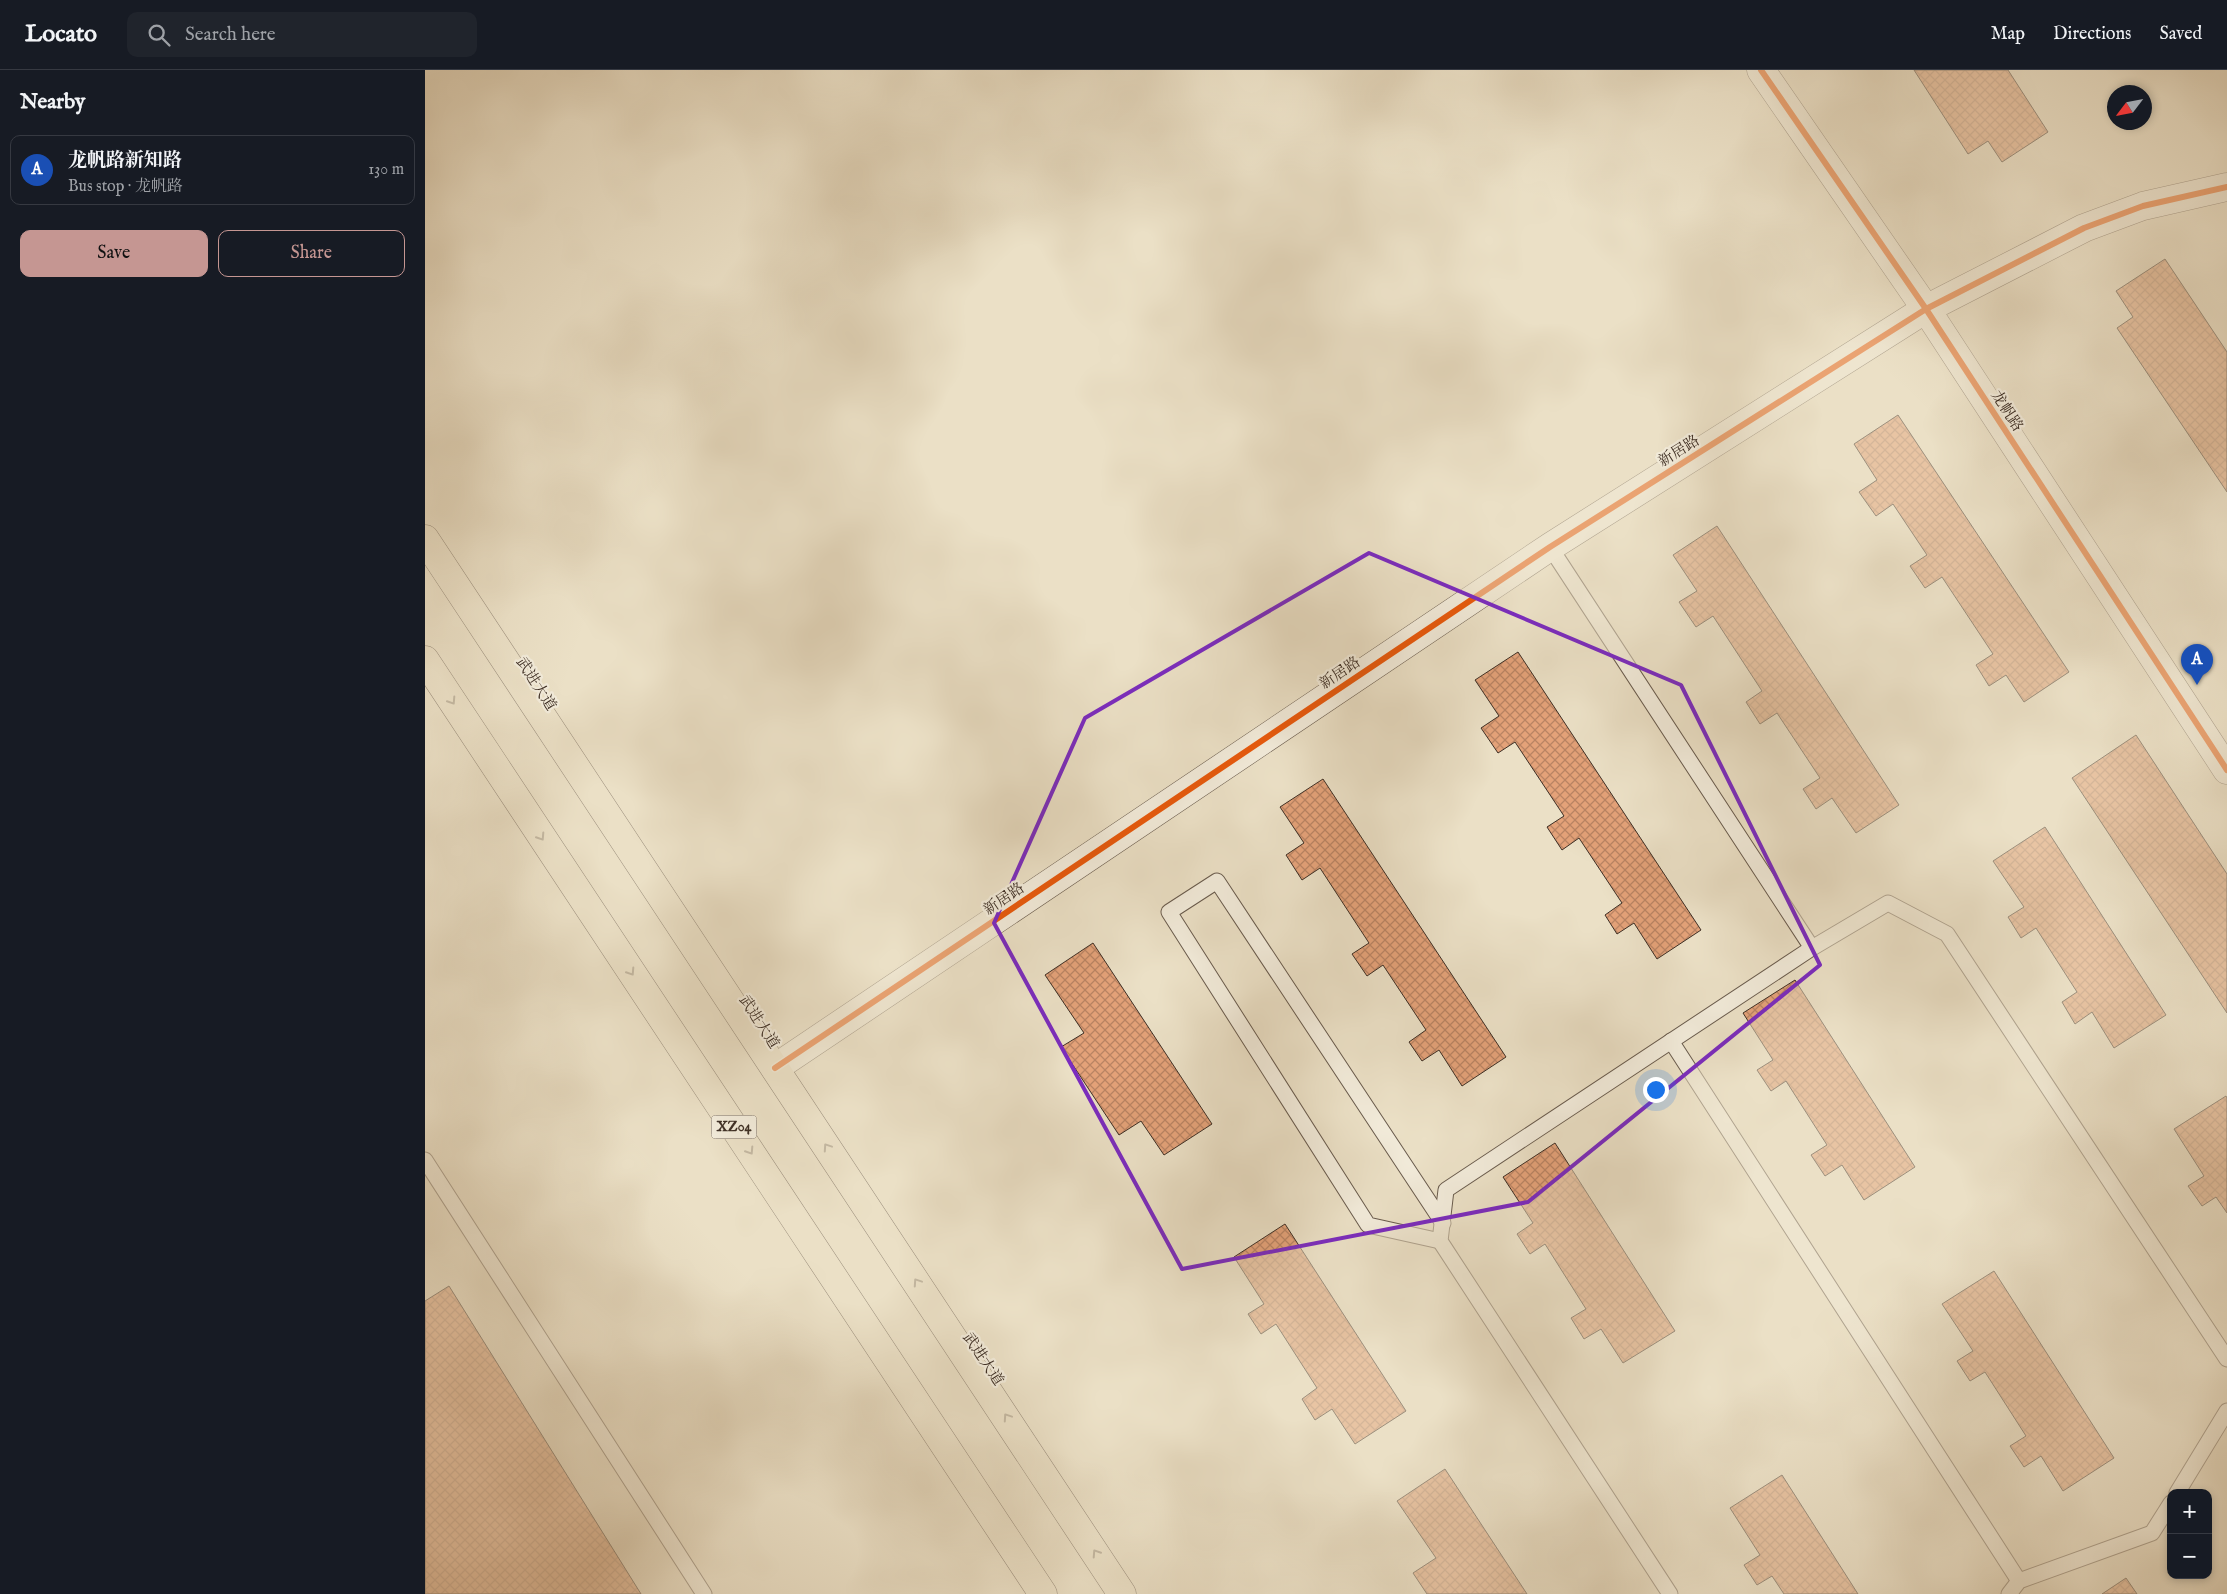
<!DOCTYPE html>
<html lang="en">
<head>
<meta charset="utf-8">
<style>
	body { margin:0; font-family:"IM FELL English","Noto Serif SC",serif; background:#20242c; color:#f1f3f6 }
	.controls { position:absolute; right:15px; bottom:15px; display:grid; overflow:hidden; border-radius:10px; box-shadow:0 2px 8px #0003 }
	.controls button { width:45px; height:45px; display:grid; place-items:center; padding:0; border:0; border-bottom:1px solid #363941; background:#171b24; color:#f1f3f6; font:25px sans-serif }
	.compass { position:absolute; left:1682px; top:15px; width:45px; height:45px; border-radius:50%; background:#171b24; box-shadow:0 2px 8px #0003; rotate:238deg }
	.you { position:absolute; left:1230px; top:1019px; width:18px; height:18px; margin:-12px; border:4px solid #fff; border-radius:50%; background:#1a73e8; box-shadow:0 0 0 8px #1a73e833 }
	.badge { display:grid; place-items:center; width:32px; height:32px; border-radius:50%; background:#c59692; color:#fff; font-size:16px; font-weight:700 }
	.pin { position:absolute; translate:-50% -41px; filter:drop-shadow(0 1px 2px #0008) }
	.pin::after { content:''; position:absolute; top:26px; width:18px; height:15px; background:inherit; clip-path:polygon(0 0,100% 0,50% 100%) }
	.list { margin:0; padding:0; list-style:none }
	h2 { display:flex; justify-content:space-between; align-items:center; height:65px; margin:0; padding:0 20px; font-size:21px }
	h2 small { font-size:16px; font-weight:400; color:#9ea1a6 }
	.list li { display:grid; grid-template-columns:32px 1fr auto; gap:15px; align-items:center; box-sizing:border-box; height:70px; margin:0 10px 10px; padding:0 10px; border:1px solid #363941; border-radius:10px }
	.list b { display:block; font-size:19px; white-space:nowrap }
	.list p { margin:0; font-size:16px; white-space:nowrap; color:#9ea1a6 }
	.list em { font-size:16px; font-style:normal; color:#9ea1a6 }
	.actions { display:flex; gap:10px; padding:15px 20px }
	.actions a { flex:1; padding:11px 0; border:1px solid #c59692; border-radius:10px; text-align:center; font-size:18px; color:#c59692 }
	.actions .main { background:#c59692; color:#111 }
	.icon { flex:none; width:28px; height:28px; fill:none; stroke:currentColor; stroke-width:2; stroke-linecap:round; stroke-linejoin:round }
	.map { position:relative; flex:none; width:1802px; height:1524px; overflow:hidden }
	header { display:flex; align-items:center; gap:30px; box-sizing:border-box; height:70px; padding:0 25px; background:#171b24; border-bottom:1px solid #363941 }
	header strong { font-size:24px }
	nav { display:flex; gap:28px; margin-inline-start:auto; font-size:18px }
	.search { width:350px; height:45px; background:#20242c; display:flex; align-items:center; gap:12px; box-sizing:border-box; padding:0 18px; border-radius:10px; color:#9ea1a6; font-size:19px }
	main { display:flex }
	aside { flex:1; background:#171b24 }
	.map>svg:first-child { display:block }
</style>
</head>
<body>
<header>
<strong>Locato</strong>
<div class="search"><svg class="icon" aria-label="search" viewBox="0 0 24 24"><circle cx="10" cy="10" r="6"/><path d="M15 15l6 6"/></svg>Search here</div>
<nav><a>Map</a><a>Directions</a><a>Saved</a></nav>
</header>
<main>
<aside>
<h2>Nearby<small></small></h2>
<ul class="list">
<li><span class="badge" style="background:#1a4fb4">A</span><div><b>龙帆路新知路</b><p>Bus stop · 龙帆路</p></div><em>130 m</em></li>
</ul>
<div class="actions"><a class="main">Save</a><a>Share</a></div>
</aside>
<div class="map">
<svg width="1802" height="1524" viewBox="0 0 1802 1524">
	<defs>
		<pattern id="building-cross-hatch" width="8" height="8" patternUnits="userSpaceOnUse" patternTransform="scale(1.25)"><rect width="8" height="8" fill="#e4a279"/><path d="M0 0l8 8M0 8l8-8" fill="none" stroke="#ba8463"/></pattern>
	</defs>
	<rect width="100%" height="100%" fill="#ebe0c6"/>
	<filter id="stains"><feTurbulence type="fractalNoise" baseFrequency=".004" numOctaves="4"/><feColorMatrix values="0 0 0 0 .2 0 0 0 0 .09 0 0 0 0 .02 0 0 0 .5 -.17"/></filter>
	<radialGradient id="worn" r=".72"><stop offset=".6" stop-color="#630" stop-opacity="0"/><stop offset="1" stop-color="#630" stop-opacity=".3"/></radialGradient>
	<g fill="url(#building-cross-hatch)" stroke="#3e2f25">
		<path d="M 1489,0 L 1583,0 L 1623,62 L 1577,92 L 1563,71 L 1543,84 Z"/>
		<path d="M 1740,189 L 1802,282 L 1802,422 L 1692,258 L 1708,247 L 1691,221 Z"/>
		<path d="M 1473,345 L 1644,602 L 1599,632 L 1581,605 L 1564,616 L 1551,595 L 1568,584 L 1517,507 L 1500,518 L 1485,496 L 1502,485 L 1468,434 L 1451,446 L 1434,422 L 1452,410 L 1429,374 Z"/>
		<path d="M 1292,456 L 1474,735 L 1431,763 L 1407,728 L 1391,739 L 1378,719 L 1395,708 L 1352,643 L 1335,654 L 1321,632 L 1337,621 L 1288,546 L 1271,557 L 1254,532 L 1272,521 L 1248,485 Z"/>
		<path d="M 1093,582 L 1276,860 L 1232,889 L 1209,853 L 1192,864 L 1180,845 L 1197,833 L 1154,768 L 1137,780 L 1122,757 L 1139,746 L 1090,672 L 1073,683 L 1056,658 L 1074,646 L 1050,610 Z"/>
		<path d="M 1711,665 L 1802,804 L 1802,943 L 1647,708 Z"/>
		<path d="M 898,709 L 1081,987 L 1037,1016 L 1014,980 L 997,991 L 984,972 L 1001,960 L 958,895 L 942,906 L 927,884 L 944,873 L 895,798 L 877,810 L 861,785 L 879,773 L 855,737 Z"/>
		<path d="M 1620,757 L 1741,945 L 1689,978 L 1667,942 L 1650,954 L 1637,932 L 1652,922 L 1611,858 L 1596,868 L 1583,847 L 1599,837 L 1568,791 Z"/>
		<path d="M 668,873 L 787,1054 L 739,1085 L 716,1051 L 694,1065 L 636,977 L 659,963 L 620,905 Z"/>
		<path d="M 1370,910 L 1490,1097 L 1439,1130 L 1417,1095 L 1400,1106 L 1386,1085 L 1402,1075 L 1361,1011 L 1346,1021 L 1332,1000 L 1348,990 L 1318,943 Z"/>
		<path d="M 1801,1026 L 1802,1028 L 1802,1143 L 1791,1127 L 1777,1136 L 1763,1116 L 1779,1106 L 1749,1059 Z"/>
		<path d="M 1130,1073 L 1250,1261 L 1198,1293 L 1176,1259 L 1159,1269 L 1146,1248 L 1161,1239 L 1120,1174 L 1105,1184 L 1092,1164 L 1108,1153 L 1078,1107 Z"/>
		<path d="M 860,1154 L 981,1341 L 930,1374 L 907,1339 L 890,1350 L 877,1329 L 892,1318 L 851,1254 L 836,1264 L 823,1244 L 839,1234 L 809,1187 Z"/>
		<path d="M 1569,1201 L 1689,1388 L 1638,1421 L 1616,1386 L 1599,1397 L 1585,1376 L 1601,1366 L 1560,1302 L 1545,1311 L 1532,1291 L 1548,1281 L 1517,1234 Z"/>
		<path d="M 24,1216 L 216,1524 L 0,1524 L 0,1231 Z"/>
		<path d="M 1020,1399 L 1102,1524 L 1002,1524 L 988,1503 L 1011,1488 L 972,1431 Z"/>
		<path d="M 1357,1405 L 1433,1524 L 1359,1524 L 1347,1506 L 1332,1515 L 1319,1495 L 1335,1485 L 1305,1438 Z"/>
		<path d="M 1701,1508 L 1712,1524 L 1677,1524 Z"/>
	</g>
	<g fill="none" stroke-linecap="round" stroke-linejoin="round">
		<g stroke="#695b4d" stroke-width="17">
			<g id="service">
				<path d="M 1125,477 L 1387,878"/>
				<path d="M 1246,971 L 1594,1511"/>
				<path d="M 0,1090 L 279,1524"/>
				<path d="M 1015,1171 L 943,1155 L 744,842 L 792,811 L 1018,1153"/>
				<path d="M 1752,1423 L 1802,1341"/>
				<path d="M 1245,1524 L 1015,1171 L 1021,1120 L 1387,878 L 1463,833 L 1522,864 L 1802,1289"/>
				<path d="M 1584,1524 L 1594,1511 L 1727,1463 L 1746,1433"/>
			</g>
		</g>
		<g stroke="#695b4d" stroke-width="29">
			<path id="minor" d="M 350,998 L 1125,477 L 1501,239 L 1659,158 L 1718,136 L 1802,117"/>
		</g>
		<g stroke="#695b4d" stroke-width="29">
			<path id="tertiary" d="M 1336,0 L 1501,239 L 1802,700"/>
		</g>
		<g stroke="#3e2f25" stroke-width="29">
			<g id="primary">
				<path d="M 0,469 L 697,1524"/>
				<path d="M 0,590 L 618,1524"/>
			</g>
		</g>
		<use href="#service" stroke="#f2ebda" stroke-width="15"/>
		<use href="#minor" stroke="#f2ebda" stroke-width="28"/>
		<use href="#tertiary" stroke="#f2ebda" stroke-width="28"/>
		<use href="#primary" stroke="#ebe0c6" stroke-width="28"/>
		<g stroke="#f2ebda" stroke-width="9">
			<g id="cycleway">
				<path d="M 1336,0 L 1501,239 L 1802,700"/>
				<path d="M 350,998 L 1125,477 L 1501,239 L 1659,158 L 1718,136 L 1802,117"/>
			</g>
		</g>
		<use href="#cycleway" stroke="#e8590c" stroke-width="6"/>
	</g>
	<defs><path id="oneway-chevron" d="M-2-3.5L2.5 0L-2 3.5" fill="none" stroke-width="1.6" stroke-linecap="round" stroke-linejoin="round" transform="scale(1.25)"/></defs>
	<g stroke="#948876">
		<use href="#oneway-chevron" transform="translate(27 631) rotate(57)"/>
		<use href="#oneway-chevron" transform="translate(116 767) rotate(57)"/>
		<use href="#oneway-chevron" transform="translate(206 902) rotate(57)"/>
		<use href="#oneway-chevron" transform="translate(402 1077) rotate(-124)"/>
		<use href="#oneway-chevron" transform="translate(325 1081) rotate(57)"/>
		<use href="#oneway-chevron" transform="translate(492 1212) rotate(-124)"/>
		<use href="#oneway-chevron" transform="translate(582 1347) rotate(-124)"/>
		<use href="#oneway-chevron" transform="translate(671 1483) rotate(-123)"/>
	</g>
	<path d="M0 0H1802V1524H0ZM 944,483 L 1256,615 L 1395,895 L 1103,1132 L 757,1199 L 569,853 L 660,648 Z" fill="#ebe0c6" fill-opacity=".55" fill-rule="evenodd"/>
	<path fill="none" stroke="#7b2cbf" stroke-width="4" stroke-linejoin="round" d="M 944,483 L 1256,615 L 1395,895 L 1103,1132 L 757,1199 L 569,853 L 660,648 Z"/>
	<g text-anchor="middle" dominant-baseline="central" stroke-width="4.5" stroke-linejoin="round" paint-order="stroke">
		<rect fill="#f2ebda" stroke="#74675b" stroke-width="1" x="286.5" y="1045.5" width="45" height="23" rx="4"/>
		<g font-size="14" font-weight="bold" fill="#3e2f25">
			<text x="309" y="1057">XZ04</text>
		</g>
		<g font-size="15" fill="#3e2f25" stroke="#f2ebda">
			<text transform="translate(1582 341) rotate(57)">龙帆路</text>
			<text transform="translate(1254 381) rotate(-32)">新居路</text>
			<text transform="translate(915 603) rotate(-34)">新居路</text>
			<text transform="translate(111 614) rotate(57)">武进大道</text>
			<text transform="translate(579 829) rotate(-34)">新居路</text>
			<text transform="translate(334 952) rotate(57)">武进大道</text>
			<text transform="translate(558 1289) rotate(56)">武进大道</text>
		</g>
	</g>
	<rect width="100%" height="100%" filter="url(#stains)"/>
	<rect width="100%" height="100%" fill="url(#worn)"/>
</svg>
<div class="controls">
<button>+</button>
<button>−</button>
</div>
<svg class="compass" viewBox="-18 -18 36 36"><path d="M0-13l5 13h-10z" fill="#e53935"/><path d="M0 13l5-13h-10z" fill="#9ea1a6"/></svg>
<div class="you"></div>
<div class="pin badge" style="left:1772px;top:615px;background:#1a4fb4">A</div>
</div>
</main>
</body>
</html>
